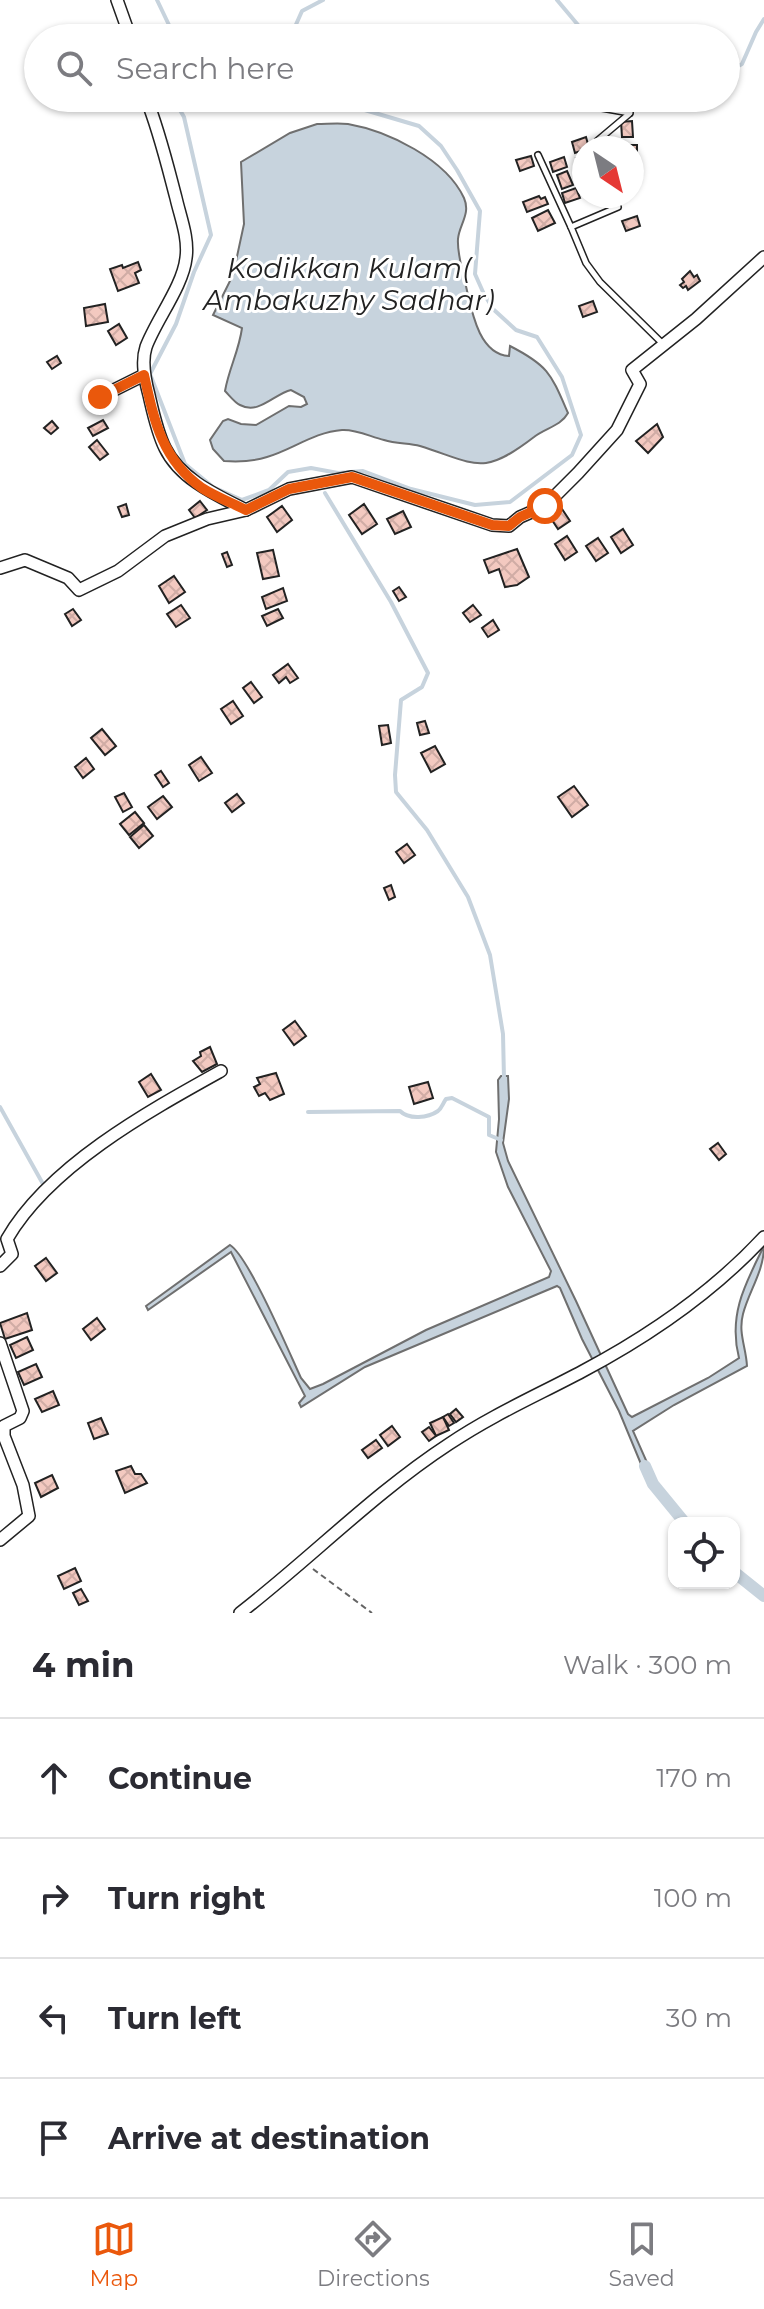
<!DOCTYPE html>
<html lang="en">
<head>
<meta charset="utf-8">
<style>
	body { margin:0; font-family:Montserrat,sans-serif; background:#f7f7f7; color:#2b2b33 }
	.controls { position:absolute; right:24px; bottom:24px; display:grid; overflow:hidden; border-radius:16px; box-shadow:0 2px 6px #0004 }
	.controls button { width:72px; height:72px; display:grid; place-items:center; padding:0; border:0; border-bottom:2px solid #e1e1e2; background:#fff; color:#2b2b33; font:40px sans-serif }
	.compass { position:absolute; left:572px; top:136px; width:72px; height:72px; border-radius:50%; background:#fff; box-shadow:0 2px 6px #0004; rotate:145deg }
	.stop { position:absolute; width:24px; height:24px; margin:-18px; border:6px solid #ea580c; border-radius:50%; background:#fff }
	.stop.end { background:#ea580c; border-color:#fff; box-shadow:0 2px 8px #0008 }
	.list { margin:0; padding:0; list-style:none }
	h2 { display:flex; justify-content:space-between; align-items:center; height:104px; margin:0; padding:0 32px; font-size:34px }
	h2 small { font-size:26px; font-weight:400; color:#7c7c81 }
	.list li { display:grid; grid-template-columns:52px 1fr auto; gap:24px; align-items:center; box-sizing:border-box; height:120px; padding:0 32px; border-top:2px solid #e1e1e2 }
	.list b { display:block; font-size:30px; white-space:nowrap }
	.list em { font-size:26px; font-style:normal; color:#7c7c81 }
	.icon { flex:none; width:44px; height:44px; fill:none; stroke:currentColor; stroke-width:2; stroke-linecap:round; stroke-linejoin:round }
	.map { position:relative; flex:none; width:764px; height:1613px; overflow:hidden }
	.search { position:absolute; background:#fff; box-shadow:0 2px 6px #0004; left:24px; right:24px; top:24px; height:88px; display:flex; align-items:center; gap:20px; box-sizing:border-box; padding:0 28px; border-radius:44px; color:#7c7c81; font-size:30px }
	.sheet { height:584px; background:#fff }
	nav { display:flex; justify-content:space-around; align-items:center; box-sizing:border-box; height:112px; border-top:2px solid #e1e1e2; background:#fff; font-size:22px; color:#7c7c81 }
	nav a { display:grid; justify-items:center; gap:4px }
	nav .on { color:#ea580c }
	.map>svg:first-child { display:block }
</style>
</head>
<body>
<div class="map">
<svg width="764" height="1613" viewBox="0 0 764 1613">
	<defs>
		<pattern id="building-cross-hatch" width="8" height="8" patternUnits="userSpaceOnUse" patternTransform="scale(2)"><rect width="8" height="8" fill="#f3c9c0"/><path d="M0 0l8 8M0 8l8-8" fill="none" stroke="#d0aca5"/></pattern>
	</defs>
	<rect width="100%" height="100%" fill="#fff"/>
	<g fill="#c7d3dd" stroke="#6f6f6f" stroke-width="2">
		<path d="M 317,124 C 327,124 338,123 348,124 C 388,131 446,159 464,198 C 471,214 459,225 458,239 C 457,253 462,268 465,282 C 471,306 477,354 509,356 L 510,346 C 549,366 551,374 568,413 C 561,426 545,428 534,437 C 482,477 477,464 420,446 C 409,443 396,444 384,440 C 371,437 356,429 342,430 C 314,432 292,450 267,457 C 252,462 239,462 224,461 L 213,449 L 210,440 L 223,421 L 228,419 L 241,424 L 256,425 L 289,406 L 301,407 L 307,404 L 304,397 L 291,390 C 274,394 259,415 240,405 C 235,403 229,395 225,391 C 229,368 239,351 242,328 L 213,315 L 233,275 L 244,224 L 241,162 L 290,133 Z"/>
		<path d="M 501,1076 L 508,1076 L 509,1099 L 503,1143 L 508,1161 L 576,1301 L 628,1414 L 632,1417 L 708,1378 L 739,1358 C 728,1315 745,1284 764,1246 C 764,1271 749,1291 743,1314 C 738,1333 746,1347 747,1366 L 674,1405 L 633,1431 L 653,1476 L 648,1481 L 619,1411 L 582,1339 L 560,1288 L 557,1286 L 365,1367 L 301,1407 L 299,1403 L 305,1396 L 231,1252 L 148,1310 L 146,1306 L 230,1245 C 249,1257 289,1352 301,1378 L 310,1389 L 323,1384 L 426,1330 L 549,1277 L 551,1271 L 508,1187 L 496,1152 L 499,1119 L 498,1080 Z"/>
	</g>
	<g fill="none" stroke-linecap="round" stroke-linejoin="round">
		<g stroke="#c7d3dd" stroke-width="4">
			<path d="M 157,0 L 169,25 L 169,38"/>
			<path d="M 557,0 L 589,38"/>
			<path d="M 290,38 L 302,11 L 323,0"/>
			<path d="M 726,73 L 742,64 L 756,32 L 764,19"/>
			<path d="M 173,98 L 184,117 L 211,235 L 194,272 L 176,324 L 150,374 L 185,464 L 213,487 L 242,500 L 269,490 L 288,472 L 311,468 L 338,473 L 363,471 L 411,489 L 475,505 L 510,502 L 572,455 L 581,435 L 562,377 L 537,337 L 516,330 L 493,309 L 483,292 L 475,274 L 480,211 L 457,170 L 441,146 L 419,126 L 341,103 L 336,98"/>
			<path d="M 325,493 L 391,602 L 428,673 L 422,687 L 401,700 L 395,775 L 396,792 L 427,830 L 468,897 L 490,955 L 503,1034 L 504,1079"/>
			<path d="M 0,1107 L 43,1184"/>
			<path d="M 308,1112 L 400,1111 C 409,1120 428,1118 438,1111 C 442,1108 443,1103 446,1099 L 452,1098 L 489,1117 L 489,1135 L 501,1140"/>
		</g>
		<g stroke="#c7d3dd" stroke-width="12">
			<path d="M 645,1466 L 653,1484 L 685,1523"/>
			<path d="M 734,1572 L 764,1596"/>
		</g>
	</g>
	<g fill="url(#building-cross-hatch)" stroke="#222" stroke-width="2">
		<path d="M 632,121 L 633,137 L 622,137 L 621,122 Z"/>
		<path d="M 586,137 L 589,148 L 575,153 L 572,142 Z"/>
		<path d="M 622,145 L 637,145 L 637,156 L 632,155 L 632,148 L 622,148 Z"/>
		<path d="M 584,155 L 584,166 L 579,168 L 576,158 Z"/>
		<path d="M 531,156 L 534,166 L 520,171 L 516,160 Z"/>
		<path d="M 564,157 L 567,167 L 553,172 L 550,162 Z"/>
		<path d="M 567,171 L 573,185 L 562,189 L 557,175 Z"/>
		<path d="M 576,188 L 580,198 L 565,203 L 562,193 Z"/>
		<path d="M 539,196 L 541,199 L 545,197 L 548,204 L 527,212 L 523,202 Z"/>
		<path d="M 548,210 L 555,223 L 538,231 L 532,218 Z"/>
		<path d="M 637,216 L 640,226 L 626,231 L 622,221 Z"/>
		<path d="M 138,262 L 141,270 L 135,273 L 139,283 L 118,291 L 110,269 L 122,265 L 123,268 Z"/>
		<path d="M 690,271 L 694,277 L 697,275 L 700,281 L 688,290 L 686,286 L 683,288 L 680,285 L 684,282 L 682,279 Z"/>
		<path d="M 593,301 L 597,312 L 583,317 L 579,306 Z"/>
		<path d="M 105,304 L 108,322 L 86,326 L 84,308 Z"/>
		<path d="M 119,324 L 127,338 L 116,345 L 108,331 Z"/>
		<path d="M 57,356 L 61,363 L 52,369 L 47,362 Z"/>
		<path d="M 103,420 L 108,428 L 93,436 L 88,428 Z"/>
		<path d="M 52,421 L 58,428 L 51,434 L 44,428 Z"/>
		<path d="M 657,424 L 663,437 L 648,453 L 636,441 Z"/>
		<path d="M 97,440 L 108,454 L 100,460 L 89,447 Z"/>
		<path d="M 200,501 L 207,510 L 195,518 L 189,510 Z"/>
		<path d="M 126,504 L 129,515 L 122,517 L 118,507 Z"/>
		<path d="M 364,504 L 377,524 L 362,534 L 349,515 Z"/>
		<path d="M 282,506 L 292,520 L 277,532 L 267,517 Z"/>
		<path d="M 560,506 L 570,521 L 558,529 L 548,514 Z"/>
		<path d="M 403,511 L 411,527 L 395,534 L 387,519 Z"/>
		<path d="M 623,529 L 633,545 L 621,553 L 611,537 Z"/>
		<path d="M 567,536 L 577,552 L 565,560 L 555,544 Z"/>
		<path d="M 598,538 L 608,553 L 596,561 L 586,546 Z"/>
		<path d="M 517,549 L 529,577 L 517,585 L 505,587 L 499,569 L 489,573 L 484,560 Z"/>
		<path d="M 273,550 L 279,576 L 263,579 L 257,553 Z"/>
		<path d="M 227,552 L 232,565 L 227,567 L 222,554 Z"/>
		<path d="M 174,576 L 185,592 L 169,603 L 159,586 Z"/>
		<path d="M 399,587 L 406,597 L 399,601 L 393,591 Z"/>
		<path d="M 283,588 L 287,601 L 266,609 L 262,597 Z"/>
		<path d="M 181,605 L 190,618 L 176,627 L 167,614 Z"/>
		<path d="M 473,605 L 481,615 L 470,622 L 463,613 Z"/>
		<path d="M 73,609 L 81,620 L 72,626 L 65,614 Z"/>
		<path d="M 278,609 L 283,618 L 267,626 L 262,616 Z"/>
		<path d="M 493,620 L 499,630 L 488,637 L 482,628 Z"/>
		<path d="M 288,664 L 298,678 L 290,683 L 286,677 L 279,683 L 273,675 Z"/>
		<path d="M 251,682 L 262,697 L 254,703 L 243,688 Z"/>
		<path d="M 233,701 L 243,716 L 231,724 L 221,709 Z"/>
		<path d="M 425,721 L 429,733 L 420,735 L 417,723 Z"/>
		<path d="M 388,725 L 391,743 L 382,745 L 379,726 Z"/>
		<path d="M 102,729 L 116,746 L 105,755 L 91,738 Z"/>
		<path d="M 435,746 L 445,764 L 431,772 L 421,753 Z"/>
		<path d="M 201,757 L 212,773 L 199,781 L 189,765 Z"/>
		<path d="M 86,758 L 94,769 L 83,778 L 75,767 Z"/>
		<path d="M 161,771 L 169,783 L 163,787 L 155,775 Z"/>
		<path d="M 574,786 L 588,805 L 572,817 L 558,797 Z"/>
		<path d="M 124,793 L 132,807 L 123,812 L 115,797 Z"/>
		<path d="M 237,794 L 244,803 L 232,812 L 225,803 Z"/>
		<path d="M 163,796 L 172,807 L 157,819 L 148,807 Z"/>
		<path d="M 135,812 L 144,823 L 129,835 L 120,824 Z"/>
		<path d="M 144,825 L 153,836 L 139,848 L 130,837 Z"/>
		<path d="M 407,844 L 415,855 L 404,863 L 396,852 Z"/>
		<path d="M 391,885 L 395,897 L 389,900 L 384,888 Z"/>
		<path d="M 295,1021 L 306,1036 L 294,1045 L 283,1030 Z"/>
		<path d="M 210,1047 L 217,1064 L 202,1072 L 193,1061 L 201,1056 L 200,1052 Z"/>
		<path d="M 276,1073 L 284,1094 L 270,1100 L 265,1093 L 259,1096 L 254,1087 L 260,1084 L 257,1078 Z"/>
		<path d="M 151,1074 L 161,1090 L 148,1097 L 139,1082 Z"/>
		<path d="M 428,1082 L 433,1098 L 414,1104 L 409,1087 Z"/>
		<path d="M 718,1143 L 726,1154 L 719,1160 L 710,1149 Z"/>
		<path d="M 46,1258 L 57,1273 L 46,1281 L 35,1266 Z"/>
		<path d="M 27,1313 L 32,1330 L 5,1339 L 0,1323 Z"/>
		<path d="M 97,1318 L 105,1329 L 91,1340 L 83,1329 Z"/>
		<path d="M 27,1337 L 33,1350 L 16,1358 L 10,1345 Z"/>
		<path d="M 36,1364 L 42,1377 L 24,1385 L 18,1372 Z"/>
		<path d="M 53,1391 L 59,1405 L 42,1412 L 35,1399 Z"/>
		<path d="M 456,1409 L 463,1417 L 456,1422 L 450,1414 Z"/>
		<path d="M 448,1414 L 454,1423 L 449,1426 L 443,1417 Z"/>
		<path d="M 443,1417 L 449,1430 L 436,1436 L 430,1423 Z"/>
		<path d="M 101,1418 L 108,1434 L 94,1439 L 88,1423 Z"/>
		<path d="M 392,1426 L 400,1437 L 388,1446 L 380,1435 Z"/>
		<path d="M 429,1427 L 436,1436 L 429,1441 L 422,1432 Z"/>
		<path d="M 376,1440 L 382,1448 L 368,1458 L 362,1450 Z"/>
		<path d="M 131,1466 L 135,1474 L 141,1474 L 147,1483 L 125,1493 L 116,1471 Z"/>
		<path d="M 52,1475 L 58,1488 L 41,1497 L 35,1483 Z"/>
		<path d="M 75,1568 L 81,1581 L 64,1589 L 58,1576 Z"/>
		<path d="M 81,1589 L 88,1601 L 79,1605 L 73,1593 Z"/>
	</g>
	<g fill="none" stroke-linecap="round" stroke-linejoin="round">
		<g stroke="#222" stroke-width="8">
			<g id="lane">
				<path d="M 526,98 L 527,107 L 596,107 L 630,113"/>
				<path d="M 599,148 L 597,141 L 629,114"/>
				<path d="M 538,155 L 571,227"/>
				<path d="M 614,196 L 618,207 L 571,227 L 586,263 L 600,282 L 663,344"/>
			</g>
		</g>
		<g stroke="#222" stroke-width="14">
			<g id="street">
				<path d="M 117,0 L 127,28 L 127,38"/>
				<path d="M 146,98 C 159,130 167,164 176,198 C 180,216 189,238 186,258 C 183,286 156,320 146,347 C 141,362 145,380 149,395 C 153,412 157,432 165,448 C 180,479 216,495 246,510"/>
				<path d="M 100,397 L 144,375"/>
				<path d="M 0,568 L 25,560 L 68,578 L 79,590 L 118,571 L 165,536 L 207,519 L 246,510 L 289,489 L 352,477 L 492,525 L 509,526 L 520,517 L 545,506 L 578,473 L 617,430 L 640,384 L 632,370 L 696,319 L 764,257"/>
				<path d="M 0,1266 L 12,1254 L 7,1239 C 49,1166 149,1111 221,1071"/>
				<path d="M 0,1343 L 23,1411 L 20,1418 L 4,1426 L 4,1436 L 23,1485 L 29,1516 L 0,1540"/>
				<path d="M 240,1613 C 311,1558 374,1493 449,1444 C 492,1415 538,1395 583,1371 C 649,1336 713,1292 764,1237"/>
			</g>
		</g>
		<path stroke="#646464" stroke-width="2" stroke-dasharray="6 4" stroke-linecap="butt" d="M 313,1569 L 372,1613"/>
		<use href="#lane" stroke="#fff" stroke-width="5"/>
		<use href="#street" stroke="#fff" stroke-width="11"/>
	</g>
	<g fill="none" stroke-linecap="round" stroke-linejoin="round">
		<path stroke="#ea580c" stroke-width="10" d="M 100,397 L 144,375 C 154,420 162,460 202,488 C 216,497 232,503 246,510 L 289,489 L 352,477 L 492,525 L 509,526 L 520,517 L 545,506"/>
	</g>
	<g text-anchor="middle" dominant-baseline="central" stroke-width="6" stroke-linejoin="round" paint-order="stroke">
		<g font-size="28" font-style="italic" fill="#222" stroke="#fff">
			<text x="349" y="268">Kodikkan Kulam(<tspan x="349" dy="32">Ambakuzhy Sadhar)</tspan></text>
		</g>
	</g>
</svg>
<div class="controls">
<button><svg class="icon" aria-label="locate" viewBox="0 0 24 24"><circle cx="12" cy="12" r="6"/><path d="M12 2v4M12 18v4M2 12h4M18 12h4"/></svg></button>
</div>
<svg class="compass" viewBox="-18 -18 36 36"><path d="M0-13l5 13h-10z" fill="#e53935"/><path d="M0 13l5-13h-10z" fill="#7c7c81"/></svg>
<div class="stop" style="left:545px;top:506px"></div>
<div class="stop end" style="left:100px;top:397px"></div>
<div class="search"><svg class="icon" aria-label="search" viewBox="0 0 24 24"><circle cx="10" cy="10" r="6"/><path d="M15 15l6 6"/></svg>Search here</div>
</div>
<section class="sheet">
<h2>4 min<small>Walk · 300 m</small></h2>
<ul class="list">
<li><svg class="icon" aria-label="ahead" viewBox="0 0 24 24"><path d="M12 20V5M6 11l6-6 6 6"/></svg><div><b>Continue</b></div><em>170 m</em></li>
<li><svg class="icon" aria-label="right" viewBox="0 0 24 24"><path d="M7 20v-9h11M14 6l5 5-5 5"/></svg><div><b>Turn right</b></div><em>100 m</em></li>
<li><svg class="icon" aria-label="left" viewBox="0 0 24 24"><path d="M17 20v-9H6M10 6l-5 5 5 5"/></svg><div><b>Turn left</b></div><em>30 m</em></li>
<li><svg class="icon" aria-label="arrive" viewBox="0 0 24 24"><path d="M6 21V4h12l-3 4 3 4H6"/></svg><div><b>Arrive at destination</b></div></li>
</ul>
</section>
<nav>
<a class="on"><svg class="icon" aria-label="map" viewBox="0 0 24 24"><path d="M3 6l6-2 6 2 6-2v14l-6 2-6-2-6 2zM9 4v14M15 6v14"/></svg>Map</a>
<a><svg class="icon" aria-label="directions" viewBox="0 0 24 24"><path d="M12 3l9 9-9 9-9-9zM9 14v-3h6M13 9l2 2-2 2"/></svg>Directions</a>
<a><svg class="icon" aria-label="saved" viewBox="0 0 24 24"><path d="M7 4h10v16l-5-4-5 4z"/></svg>Saved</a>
</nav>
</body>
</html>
